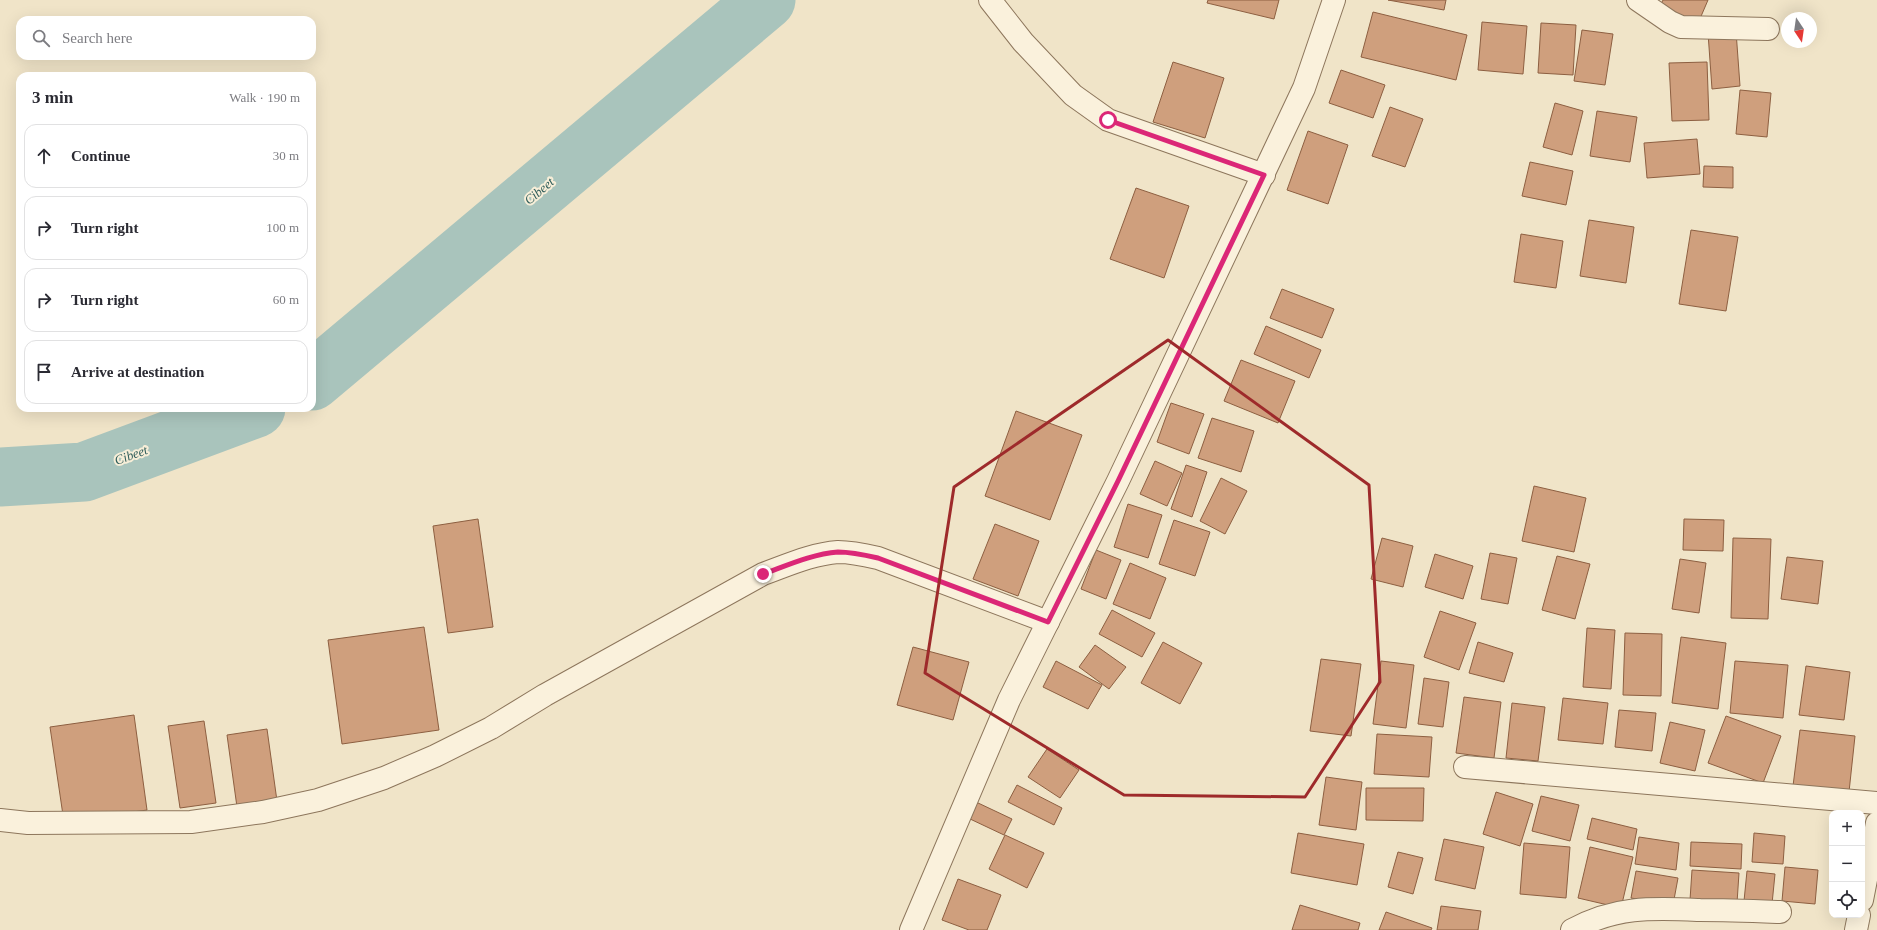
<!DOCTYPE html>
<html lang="en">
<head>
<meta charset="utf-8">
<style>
	body { margin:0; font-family:"Times New Roman",serif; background:#f2f2f3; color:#2b2b33 }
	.controls { position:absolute; right:12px; bottom:12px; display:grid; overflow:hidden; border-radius:8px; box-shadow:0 4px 16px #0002 }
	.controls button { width:36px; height:36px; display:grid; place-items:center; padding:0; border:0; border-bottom:1px solid #e1e1e2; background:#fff; color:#2b2b33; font:20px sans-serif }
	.compass { position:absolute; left:1781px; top:12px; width:36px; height:36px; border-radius:50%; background:#fff; box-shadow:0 4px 16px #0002; rotate:167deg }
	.stop { position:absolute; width:12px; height:12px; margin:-9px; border:3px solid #db2777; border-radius:50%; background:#fff }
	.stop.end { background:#db2777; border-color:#fff; box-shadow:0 1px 4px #0008 }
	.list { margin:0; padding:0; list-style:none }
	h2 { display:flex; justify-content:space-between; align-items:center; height:52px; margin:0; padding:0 16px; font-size:17px }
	h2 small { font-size:13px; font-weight:400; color:#7c7c81 }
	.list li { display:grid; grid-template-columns:26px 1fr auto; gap:12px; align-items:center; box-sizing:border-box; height:64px; margin:0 8px 8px; padding:0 8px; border:1px solid #e1e1e2; border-radius:12px }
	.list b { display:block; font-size:15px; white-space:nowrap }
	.list em { font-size:13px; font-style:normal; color:#7c7c81 }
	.icon { flex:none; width:22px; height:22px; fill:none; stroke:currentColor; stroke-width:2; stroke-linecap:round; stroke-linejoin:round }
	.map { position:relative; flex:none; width:1877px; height:930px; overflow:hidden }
	.search { position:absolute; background:#fff; box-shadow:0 4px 16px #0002; left:16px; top:16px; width:300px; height:44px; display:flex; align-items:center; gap:10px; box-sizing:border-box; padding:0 14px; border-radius:12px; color:#7c7c81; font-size:15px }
	.panel { position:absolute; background:#fff; box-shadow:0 4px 16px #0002; left:16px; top:72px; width:300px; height:340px; border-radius:12px }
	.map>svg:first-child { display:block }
</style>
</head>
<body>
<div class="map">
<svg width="1877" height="930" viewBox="0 0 1877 930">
	<rect width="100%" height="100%" fill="#f0e4c8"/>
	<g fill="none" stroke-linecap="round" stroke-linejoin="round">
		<g stroke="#a9c4bc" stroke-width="59">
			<path d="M 312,381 L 766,0"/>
			<path d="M 0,477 L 84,472 L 256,408"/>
		</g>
	</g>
	<g fill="#cf9f7d" stroke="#8d5f41">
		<path d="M 1208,0 L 1279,0 L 1274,19 L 1207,3 Z"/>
		<path d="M 1388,0 L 1446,0 L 1444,10 Z"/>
		<path d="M 1663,0 L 1708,0 L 1696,28 L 1657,12 Z"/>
		<path d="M 1373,12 L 1467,35 L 1456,80 L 1361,57 Z"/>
		<path d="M 1482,22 L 1527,26 L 1523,74 L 1478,70 Z"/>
		<path d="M 1541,23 L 1576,25 L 1573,75 L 1538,73 Z"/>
		<path d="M 1582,30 L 1613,34 L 1605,85 L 1574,81 Z"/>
		<path d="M 1736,31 L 1740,86 L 1712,89 L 1708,33 Z"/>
		<path d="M 1173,62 L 1224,78 L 1205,138 L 1153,122 Z"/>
		<path d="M 1707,62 L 1709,120 L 1672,121 L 1669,63 Z"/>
		<path d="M 1341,70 L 1385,85 L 1373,118 L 1329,103 Z"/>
		<path d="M 1740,90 L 1771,93 L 1767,137 L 1736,134 Z"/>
		<path d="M 1555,103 L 1583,111 L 1572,155 L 1543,147 Z"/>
		<path d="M 1390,107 L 1423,119 L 1405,167 L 1372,156 Z"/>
		<path d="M 1597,111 L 1637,117 L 1630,162 L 1590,156 Z"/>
		<path d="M 1308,131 L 1348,145 L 1328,204 L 1287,190 Z"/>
		<path d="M 1697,139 L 1700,174 L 1647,178 L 1644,143 Z"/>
		<path d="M 1530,162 L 1573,171 L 1566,205 L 1522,196 Z"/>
		<path d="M 1704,166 L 1733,167 L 1733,188 L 1703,187 Z"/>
		<path d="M 1136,188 L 1189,206 L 1164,278 L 1110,259 Z"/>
		<path d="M 1589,220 L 1634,227 L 1626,283 L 1580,276 Z"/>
		<path d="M 1691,230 L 1738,237 L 1726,311 L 1679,304 Z"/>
		<path d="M 1521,234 L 1563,241 L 1556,288 L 1514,282 Z"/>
		<path d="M 1282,289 L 1334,309 L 1322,338 L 1270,318 Z"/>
		<path d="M 1266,326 L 1321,350 L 1309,378 L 1254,354 Z"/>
		<path d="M 1241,360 L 1295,381 L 1278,423 L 1224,401 Z"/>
		<path d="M 1171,403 L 1204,414 L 1189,454 L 1157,442 Z"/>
		<path d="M 1016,411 L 1082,435 L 1050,520 L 985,496 Z"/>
		<path d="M 1212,418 L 1254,431 L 1241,472 L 1198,458 Z"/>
		<path d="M 1155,461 L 1182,473 L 1167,506 L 1140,494 Z"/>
		<path d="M 1186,465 L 1207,472 L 1192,517 L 1171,509 Z"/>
		<path d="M 1221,478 L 1247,491 L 1225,534 L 1200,521 Z"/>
		<path d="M 1534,486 L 1586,498 L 1574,552 L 1522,541 Z"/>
		<path d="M 1128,504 L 1162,515 L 1148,558 L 1114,547 Z"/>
		<path d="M 478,519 L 493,627 L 448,633 L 433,526 Z"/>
		<path d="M 1684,519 L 1724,520 L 1723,551 L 1683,550 Z"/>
		<path d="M 1174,520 L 1210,532 L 1195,576 L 1159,564 Z"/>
		<path d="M 995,524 L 1039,541 L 1018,596 L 973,579 Z"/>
		<path d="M 1382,538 L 1413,546 L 1403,587 L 1371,579 Z"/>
		<path d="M 1733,538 L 1771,539 L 1768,619 L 1731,618 Z"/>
		<path d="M 1096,550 L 1121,560 L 1106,599 L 1081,589 Z"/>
		<path d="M 1490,553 L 1517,558 L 1508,604 L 1481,599 Z"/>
		<path d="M 1435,554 L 1473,566 L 1463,599 L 1425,587 Z"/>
		<path d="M 1557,556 L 1590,564 L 1575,619 L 1542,610 Z"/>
		<path d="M 1787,557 L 1823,561 L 1818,604 L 1781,599 Z"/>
		<path d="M 1680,559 L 1706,563 L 1699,613 L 1672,609 Z"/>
		<path d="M 1130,563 L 1166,578 L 1150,619 L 1113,604 Z"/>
		<path d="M 1112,610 L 1155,633 L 1142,657 L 1099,634 Z"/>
		<path d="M 1440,611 L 1476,623 L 1459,670 L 1424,657 Z"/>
		<path d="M 424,627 L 439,730 L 342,744 L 328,640 Z"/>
		<path d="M 1587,628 L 1615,630 L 1611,689 L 1583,687 Z"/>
		<path d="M 1625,633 L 1662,634 L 1661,696 L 1623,695 Z"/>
		<path d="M 1681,637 L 1726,643 L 1718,709 L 1672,703 Z"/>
		<path d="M 1163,642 L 1202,663 L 1180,704 L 1141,683 Z"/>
		<path d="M 1478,642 L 1513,653 L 1504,682 L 1469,673 Z"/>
		<path d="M 1095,645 L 1126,667 L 1109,689 L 1079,667 Z"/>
		<path d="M 913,647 L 969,662 L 953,720 L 897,705 Z"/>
		<path d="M 1321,659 L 1361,664 L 1351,736 L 1310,731 Z"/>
		<path d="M 1056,661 L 1102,685 L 1088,709 L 1043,687 Z"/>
		<path d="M 1381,661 L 1414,665 L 1406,728 L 1373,724 Z"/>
		<path d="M 1735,661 L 1788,665 L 1783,718 L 1730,713 Z"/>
		<path d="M 1806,666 L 1850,672 L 1844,720 L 1799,715 Z"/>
		<path d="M 1424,678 L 1449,682 L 1443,727 L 1418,724 Z"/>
		<path d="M 1464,697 L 1501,702 L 1494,758 L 1456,753 Z"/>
		<path d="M 1563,698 L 1608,703 L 1603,744 L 1558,740 Z"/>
		<path d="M 1512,703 L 1545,707 L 1538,761 L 1506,758 Z"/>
		<path d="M 1619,710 L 1656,713 L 1652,751 L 1615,747 Z"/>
		<path d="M 134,715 L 147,810 L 64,822 L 50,727 Z"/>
		<path d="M 1726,716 L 1781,736 L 1763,783 L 1708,763 Z"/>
		<path d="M 204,721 L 216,803 L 180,808 L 168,726 Z"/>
		<path d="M 1670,722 L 1705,730 L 1695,771 L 1660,763 Z"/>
		<path d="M 267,729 L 277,801 L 237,807 L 227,735 Z"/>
		<path d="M 1800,730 L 1855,736 L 1849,792 L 1793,786 Z"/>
		<path d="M 1377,734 L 1432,737 L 1429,777 L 1374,774 Z"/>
		<path d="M 1047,749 L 1079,770 L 1060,798 L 1028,777 Z"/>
		<path d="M 1326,777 L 1362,782 L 1356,830 L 1319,825 Z"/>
		<path d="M 1017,785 L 1062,808 L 1054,825 L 1008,802 Z"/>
		<path d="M 1366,788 L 1424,788 L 1423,821 L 1366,820 Z"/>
		<path d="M 1496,792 L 1533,804 L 1520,846 L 1483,834 Z"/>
		<path d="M 1541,796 L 1579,805 L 1570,841 L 1532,831 Z"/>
		<path d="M 976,802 L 1012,819 L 1004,835 L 968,818 Z"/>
		<path d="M 1592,818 L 1637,829 L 1633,850 L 1587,839 Z"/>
		<path d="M 1298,833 L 1364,844 L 1357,885 L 1291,873 Z"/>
		<path d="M 1754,833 L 1785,836 L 1783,864 L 1752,862 Z"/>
		<path d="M 1005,835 L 1044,853 L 1027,888 L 989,869 Z"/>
		<path d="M 1639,837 L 1679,843 L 1676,870 L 1635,864 Z"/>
		<path d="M 1444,839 L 1484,847 L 1475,889 L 1435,880 Z"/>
		<path d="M 1691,842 L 1742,844 L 1741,869 L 1690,866 Z"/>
		<path d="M 1524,843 L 1570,847 L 1566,898 L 1520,894 Z"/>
		<path d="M 1590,847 L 1633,857 L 1621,908 L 1578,898 Z"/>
		<path d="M 1398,852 L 1423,858 L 1413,894 L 1388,887 Z"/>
		<path d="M 1785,867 L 1818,870 L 1815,904 L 1782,901 Z"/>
		<path d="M 1692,870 L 1739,873 L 1737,903 L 1690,900 Z"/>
		<path d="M 1636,871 L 1678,878 L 1673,905 L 1631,898 Z"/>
		<path d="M 1747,871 L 1775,874 L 1772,904 L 1744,901 Z"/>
		<path d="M 958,879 L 1001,895 L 987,930 L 969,930 L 942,920 Z"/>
		<path d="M 1300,905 L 1360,923 L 1358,930 L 1292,930 Z"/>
		<path d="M 1441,906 L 1481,911 L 1478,930 L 1437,930 Z"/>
		<path d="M 1386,912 L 1432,928 L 1431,930 L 1379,930 Z"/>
	</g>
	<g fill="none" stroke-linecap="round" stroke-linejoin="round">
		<g stroke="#8d765c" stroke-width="24">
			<g id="minor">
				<path d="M 990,0 L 1023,42 L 1073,95 L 1108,120 L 1264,175"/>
				<path d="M 1638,0 L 1670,22 L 1681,27 L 1768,29"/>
				<path d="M 1465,767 L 1877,803"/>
				<path d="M 0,820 L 28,823 L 191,822 L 263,812 L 318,800 L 384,778 L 435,756 L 491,728 L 545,695 L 763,574 C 788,565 812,554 838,552 C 852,552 865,555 878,558 L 1048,622"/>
				<path d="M 1862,900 L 1877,823"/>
				<path d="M 911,930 L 1009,700 L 1118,481 L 1304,88 L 1334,0"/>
				<path d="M 1572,930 C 1616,906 1652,908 1700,910 C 1727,910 1753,911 1780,912"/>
				<path d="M 1856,930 L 1859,915"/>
			</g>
		</g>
		<use href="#minor" stroke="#faf1dc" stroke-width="22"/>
	</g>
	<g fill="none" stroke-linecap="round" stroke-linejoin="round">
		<path stroke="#db2777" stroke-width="5" d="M 763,574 C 788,565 812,554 838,552 C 852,552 865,555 878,558 L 1048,622 L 1118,481 L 1264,175 L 1108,120"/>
	</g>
	<path fill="none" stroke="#9e2a2b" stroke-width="3" stroke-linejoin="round" d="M 1168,340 L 1369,485 L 1380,682 L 1305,797 L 1124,795 L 925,673 L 954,487 Z"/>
	<g text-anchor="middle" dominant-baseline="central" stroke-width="4" stroke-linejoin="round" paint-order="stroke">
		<g font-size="13" font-style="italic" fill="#2f5d5a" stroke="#f7eed8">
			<text transform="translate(539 191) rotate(-40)">Cibeet</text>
			<text transform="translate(131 455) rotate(-20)">Cibeet</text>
		</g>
	</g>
</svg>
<div class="controls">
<button>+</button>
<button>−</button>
<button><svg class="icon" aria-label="locate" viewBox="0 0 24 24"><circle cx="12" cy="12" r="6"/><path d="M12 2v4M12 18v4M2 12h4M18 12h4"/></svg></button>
</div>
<svg class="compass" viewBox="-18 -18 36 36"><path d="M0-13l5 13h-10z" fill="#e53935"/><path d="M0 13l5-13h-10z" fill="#7c7c81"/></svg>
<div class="stop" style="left:1108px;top:120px"></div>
<div class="stop end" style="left:763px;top:574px"></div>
<div class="search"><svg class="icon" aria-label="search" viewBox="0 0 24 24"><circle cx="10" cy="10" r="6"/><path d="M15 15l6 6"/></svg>Search here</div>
<section class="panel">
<h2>3 min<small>Walk · 190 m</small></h2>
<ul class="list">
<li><svg class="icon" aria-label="ahead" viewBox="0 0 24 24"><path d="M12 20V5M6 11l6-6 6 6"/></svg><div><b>Continue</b></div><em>30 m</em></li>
<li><svg class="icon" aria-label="right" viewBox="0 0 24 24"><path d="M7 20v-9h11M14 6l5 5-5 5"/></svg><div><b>Turn right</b></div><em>100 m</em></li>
<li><svg class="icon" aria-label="right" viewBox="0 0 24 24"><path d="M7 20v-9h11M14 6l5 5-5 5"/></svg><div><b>Turn right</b></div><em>60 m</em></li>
<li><svg class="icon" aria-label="arrive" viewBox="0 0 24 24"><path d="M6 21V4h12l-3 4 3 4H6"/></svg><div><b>Arrive at destination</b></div></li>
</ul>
</section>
</div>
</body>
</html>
